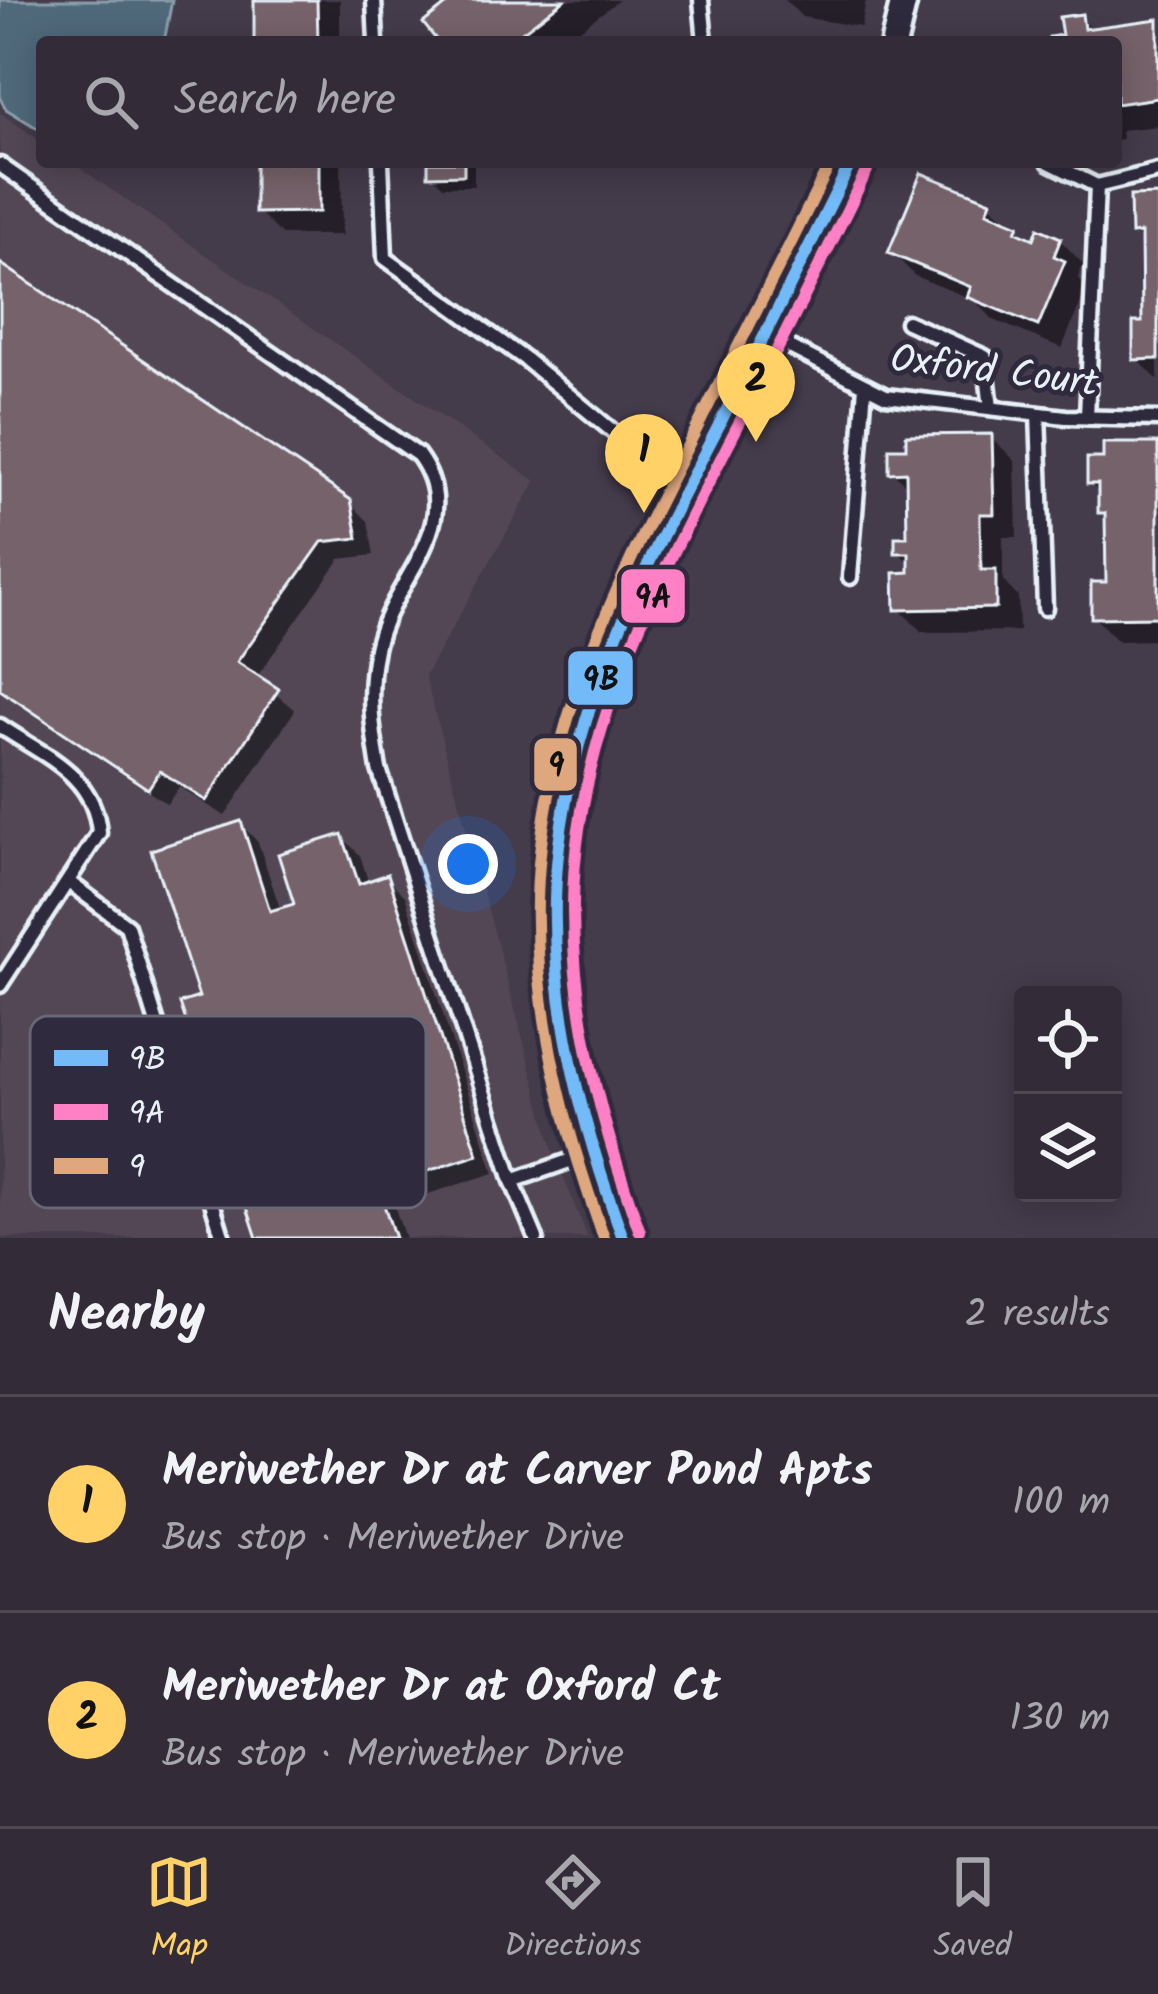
<!DOCTYPE html>
<html lang="en">
<head>
<meta charset="utf-8">
<style>
	body { margin:0; font-family:Kalam,sans-serif; background:#3e3843; color:#f1f3f6 }
	.controls { position:absolute; right:36px; bottom:36px; display:grid; overflow:hidden; border-radius:12px; box-shadow:0 6px 30px #0003 }
	.controls button { width:108px; height:108px; display:grid; place-items:center; padding:0; border:0; border-bottom:3px solid #4e4853; background:#332c38; color:#f1f3f6; font:60px sans-serif }
	.you { position:absolute; left:468px; top:864px; width:42px; height:42px; margin:-30px; border:9px solid #fff; border-radius:50%; background:#1a73e8; box-shadow:0 0 0 18px #1a73e833 }
	.badge { display:grid; place-items:center; width:78px; height:78px; border-radius:50%; background:#ffd166; color:#111; font-size:39px; font-weight:700 }
	.pin { position:absolute; translate:-50% -99px; filter:drop-shadow(0 3px 6px #0008) }
	.pin::after { content:''; position:absolute; top:63px; width:42px; height:36px; background:inherit; clip-path:polygon(0 0,100% 0,50% 100%) }
	.list { margin:0; padding:0; list-style:none }
	h2 { display:flex; justify-content:space-between; align-items:center; height:156px; margin:0; padding:0 48px; font-size:51px }
	h2 small { font-size:39px; font-weight:400; color:#a9a7ae }
	.list li { display:grid; grid-template-columns:78px 1fr auto; gap:36px; align-items:center; box-sizing:border-box; height:216px; padding:0 48px; border-top:3px solid #4e4853 }
	.list b { display:block; font-size:45px; white-space:nowrap }
	.list p { margin:0; font-size:39px; white-space:nowrap; color:#a9a7ae }
	.list em { font-size:39px; font-style:normal; color:#a9a7ae }
	.icon { flex:none; width:66px; height:66px; fill:none; stroke:currentColor; stroke-width:2; stroke-linecap:round; stroke-linejoin:round }
	.map { position:relative; flex:none; width:1158px; height:1238px; overflow:hidden }
	.search { position:absolute; background:#332c38; box-shadow:0 6px 30px #0003; left:36px; right:36px; top:36px; height:132px; display:flex; align-items:center; gap:30px; box-sizing:border-box; padding:0 42px; border-radius:12px; color:#a9a7ae; font-size:45px }
	.sheet { height:588px; background:#332c38 }
	nav { display:flex; justify-content:space-around; align-items:center; box-sizing:border-box; height:168px; border-top:3px solid #4e4853; background:#332c38; font-size:33px; color:#a9a7ae }
	nav a { display:grid; justify-items:center; gap:6px }
	nav .on { color:#ffd166 }
	.map>svg:first-child { display:block }
</style>
</head>
<body>
<div class="map">
<svg width="1158" height="1238" viewBox="0 0 1158 1238">
	<rect width="100%" height="100%" fill="#443b4b"/>
	<filter id="ink" filterUnits="userSpaceOnUse"><feTurbulence type="fractalNoise" baseFrequency=".00833" numOctaves="2"/><feDisplacementMap in="SourceGraphic" scale="24" xChannelSelector="R" yChannelSelector="G"/><feConvolveMatrix kernelMatrix="1 2 1 2 8 2 1 2 1" color-interpolation-filters="sRGB"/></filter>
	<g filter="url(#ink)">
		<path fill="#534755" d="M 0,113 L 42,142 L 42,162 L 71,162 L 536,481 L 425,676 L 554,1154 L 588,1238 L 0,1238 Z"/>
		<path fill="#50687a" stroke="#8d9fac" stroke-width="3" d="M 0,0 L 172,0 L 164,42 L 42,42 L 42,131 L 6,109 L 0,98 Z"/>
		<g fill="#0007">
			<rect x="257" y="0" width="83" height="42"/>
			<path d="M 457,0 L 619,0 L 563,42 L 441,42 Z"/>
			<path d="M 785,0 L 866,0 L 861,27 L 802,17 Z"/>
			<path d="M 1081,18 L 1094,31 L 1158,22 L 1158,126 L 1121,130 L 1122,139 L 1116,140 L 1116,42 L 1052,42 L 1065,38 Z"/>
			<path d="M 258,162 L 341,162 L 342,235 L 282,235 L 258,211 Z"/>
			<path d="M 431,162 L 474,162 L 474,186 L 443,186 L 431,174 Z"/>
			<path d="M 1158,198 L 1158,380 L 1136,358 L 1145,325 L 1144,242 L 1134,232 Z"/>
			<path d="M 989,204 L 1029,240 L 1060,240 L 1083,264 L 1078,278 L 1087,287 L 1062,348 L 994,320 L 974,300 L 915,276 L 892,252 Z"/>
			<path d="M 0,267 L 349,502 L 368,521 L 374,555 L 340,559 L 256,678 L 295,710 L 225,816 L 179,787 L 167,804 L 0,692 Z"/>
			<path d="M 991,437 L 1015,461 L 1017,537 L 1003,537 L 1003,581 L 1018,597 L 1019,631 L 922,632 L 898,608 L 912,575 L 912,565 L 898,552 L 910,540 L 909,488 L 892,471 Z"/>
			<path d="M 1158,446 L 1158,640 L 1118,641 L 1094,617 L 1109,585 L 1108,519 L 1101,512 L 1101,494 L 1090,483 L 1106,461 Z"/>
			<path d="M 240,824 L 258,842 L 281,911 L 298,906 L 342,837 L 360,855 L 369,884 L 387,878 L 405,896 L 494,1173 L 394,1205 L 405,1238 L 260,1238 L 202,999 Z"/>
		</g>
		<g fill="#76626b" stroke="#e8f1f8" stroke-width="3">
			<path d="M 254,0 L 317,0 L 318,42 L 254,42 Z"/>
			<path d="M 452,0 L 564,0 L 509,42 L 438,42 L 423,23 Z"/>
			<path d="M 1082,14 L 1084,29 L 1158,19 L 1158,98 L 1116,104 L 1116,42 L 1049,42 L 1049,37 L 1062,35 L 1059,17 Z"/>
			<path d="M 255,162 L 319,162 L 319,212 L 255,213 Z"/>
			<path d="M 428,162 L 464,162 L 464,175 L 428,176 Z"/>
			<path d="M 921,173 L 991,201 L 987,212 L 1019,225 L 1016,231 L 1034,239 L 1038,228 L 1061,238 L 1054,256 L 1065,261 L 1038,326 L 967,297 L 971,287 L 888,253 Z"/>
			<path d="M 1158,195 L 1158,359 L 1133,360 L 1133,322 L 1142,322 L 1141,233 L 1131,234 L 1130,196 Z"/>
			<path d="M 0,263 L 351,500 L 358,538 L 322,542 L 237,662 L 279,689 L 206,801 L 160,771 L 148,789 L 0,690 Z"/>
			<path d="M 992,434 L 994,514 L 980,514 L 981,570 L 996,570 L 996,608 L 895,610 L 894,573 L 909,572 L 909,553 L 895,553 L 895,537 L 907,537 L 906,472 L 889,473 L 889,448 L 906,448 L 906,435 Z"/>
			<path d="M 1103,443 L 1158,443 L 1158,617 L 1091,618 L 1091,582 L 1106,582 L 1105,513 L 1098,513 L 1098,484 L 1087,484 L 1087,458 L 1103,458 Z"/>
			<path d="M 241,821 L 270,911 L 294,904 L 278,854 L 342,834 L 359,884 L 388,874 L 478,1155 L 378,1187 L 395,1238 L 257,1238 L 180,1003 L 199,997 L 151,850 Z"/>
		</g>
		<g fill="none" stroke-linecap="round" stroke-linejoin="round">
			<g stroke="#e8f1f8" stroke-width="21">
				<g id="service">
					<path d="M 374,0 L 376,42"/>
					<path d="M 701,0 L 705,42"/>
					<path d="M 381,162 L 385,258 L 525,359 L 684,490"/>
					<path d="M 1049,162 L 1097,186 L 1087,417"/>
					<path d="M 0,165 L 418,455 C 470,525 390,579 376,649 C 367,691 372,727 379,769 L 512,1181 L 536,1238"/>
					<path d="M 1097,186 L 1158,171"/>
					<path d="M 907,322 L 985,357 L 991,408"/>
					<path d="M 766,335 L 886,396 L 1066,417 L 1158,419"/>
					<path d="M 1038,414 L 1045,608"/>
					<path d="M 850,577 L 865,386"/>
					<path d="M 0,726 C 44,756 95,774 99,833 L 0,985"/>
					<path d="M 70,883 L 127,926 L 223,1238"/>
					<path d="M 512,1181 L 592,1153"/>
				</g>
			</g>
			<g stroke="#e8f1f8" stroke-width="33">
				<g id="minor">
					<path d="M 894,42 L 904,0"/>
					<path d="M 623,1238 C 582,1128 554,1019 555,901 C 557,738 631,596 703,455 C 753,358 803,261 851,162"/>
				</g>
			</g>
			<use href="#service" stroke="#2f2a3d" stroke-width="12"/>
			<use href="#minor" stroke="#2f2a3d" stroke-width="24"/>
			<g stroke="#2f2a3d" stroke-width="21">
				<path id="bus-1" d="M 623,1238 C 584,1130 552,1016 555,900 C 559,730 639,578 716,431 C 762,341 807,252 851,162"/>
			</g>
			<g stroke="#2f2a3d" stroke-width="21">
				<path id="bus-2" d="M 640,1232 C 602,1126 572,1018 573,905 C 574,736 657,583 732,437 C 778,349 823,260 867,170"/>
			</g>
			<g stroke="#2f2a3d" stroke-width="21">
				<path id="bus-3" d="M 604,1238 C 565,1130 534,1016 537,900 C 541,727 622,573 700,422 C 744,336 788,249 831,162"/>
			</g>
			<use href="#bus-1" stroke="#73baf8" stroke-width="12"/>
			<use href="#bus-2" stroke="#ff80c5" stroke-width="12"/>
			<use href="#bus-3" stroke="#dfa77e" stroke-width="12"/>
		</g>
	</g>
	<g text-anchor="middle" dominant-baseline="central" stroke-width="10" stroke-linejoin="round" paint-order="stroke">
		<g font-size="39" fill="#e8f1f8" stroke="#2f2a3d">
			<text transform="translate(994 373) rotate(7)">Oxford Court</text>
		</g>
	</g>
	<rect x="30" y="1016" width="396" height="192" rx="18" fill="#2f2a3d" stroke="#666675" stroke-width="3"/>
	<rect x="54" y="1050" width="54" height="16" fill="#73baf8"/>
	<rect x="54" y="1104" width="54" height="16" fill="#ff80c5"/>
	<rect x="54" y="1158" width="54" height="16" fill="#dfa77e"/>
	<g font-size="33" fill="#e8f1f8">
		<text x="129" y="1070">9B</text>
		<text x="129" y="1124">9A</text>
		<text x="129" y="1178">9</text>
	</g>
	<g stroke="#2f2a3d" stroke-width="4.5">
		<rect x="619" y="567" width="68" height="58" rx="12" fill="#ff80c5"/>
		<rect x="566" y="649" width="69" height="58" rx="12" fill="#73baf8"/>
		<rect x="532" y="736" width="47" height="57" rx="12" fill="#dfa77e"/>
	</g>
	<g font-size="33" text-anchor="middle" font-weight="bold" fill="#111">
		<text x="653" y="608">9A</text>
		<text x="601" y="690">9B</text>
		<text x="556" y="776">9</text>
	</g>
</svg>
<div class="controls">
<button><svg class="icon" aria-label="locate" viewBox="0 0 24 24"><circle cx="12" cy="12" r="6"/><path d="M12 2v4M12 18v4M2 12h4M18 12h4"/></svg></button>
<button><svg class="icon" aria-label="layers" viewBox="0 0 24 24"><path d="M12 4l9 5-9 5-9-5zM3 14l9 5 9-5"/></svg></button>
</div>
<div class="you"></div>
<div class="pin badge" style="left:644px;top:513px">1</div>
<div class="pin badge" style="left:756px;top:442px">2</div>
<div class="search"><svg class="icon" aria-label="search" viewBox="0 0 24 24"><circle cx="10" cy="10" r="6"/><path d="M15 15l6 6"/></svg>Search here</div>
</div>
<section class="sheet">
<h2>Nearby<small>2 results</small></h2>
<ul class="list">
<li><span class="badge">1</span><div><b>Meriwether Dr at Carver Pond Apts</b><p>Bus stop · Meriwether Drive</p></div><em>100 m</em></li>
<li><span class="badge">2</span><div><b>Meriwether Dr at Oxford Ct</b><p>Bus stop · Meriwether Drive</p></div><em>130 m</em></li>
</ul>
</section>
<nav>
<a class="on"><svg class="icon" aria-label="map" viewBox="0 0 24 24"><path d="M3 6l6-2 6 2 6-2v14l-6 2-6-2-6 2zM9 4v14M15 6v14"/></svg>Map</a>
<a><svg class="icon" aria-label="directions" viewBox="0 0 24 24"><path d="M12 3l9 9-9 9-9-9zM9 14v-3h6M13 9l2 2-2 2"/></svg>Directions</a>
<a><svg class="icon" aria-label="saved" viewBox="0 0 24 24"><path d="M7 4h10v16l-5-4-5 4z"/></svg>Saved</a>
</nav>
</body>
</html>
